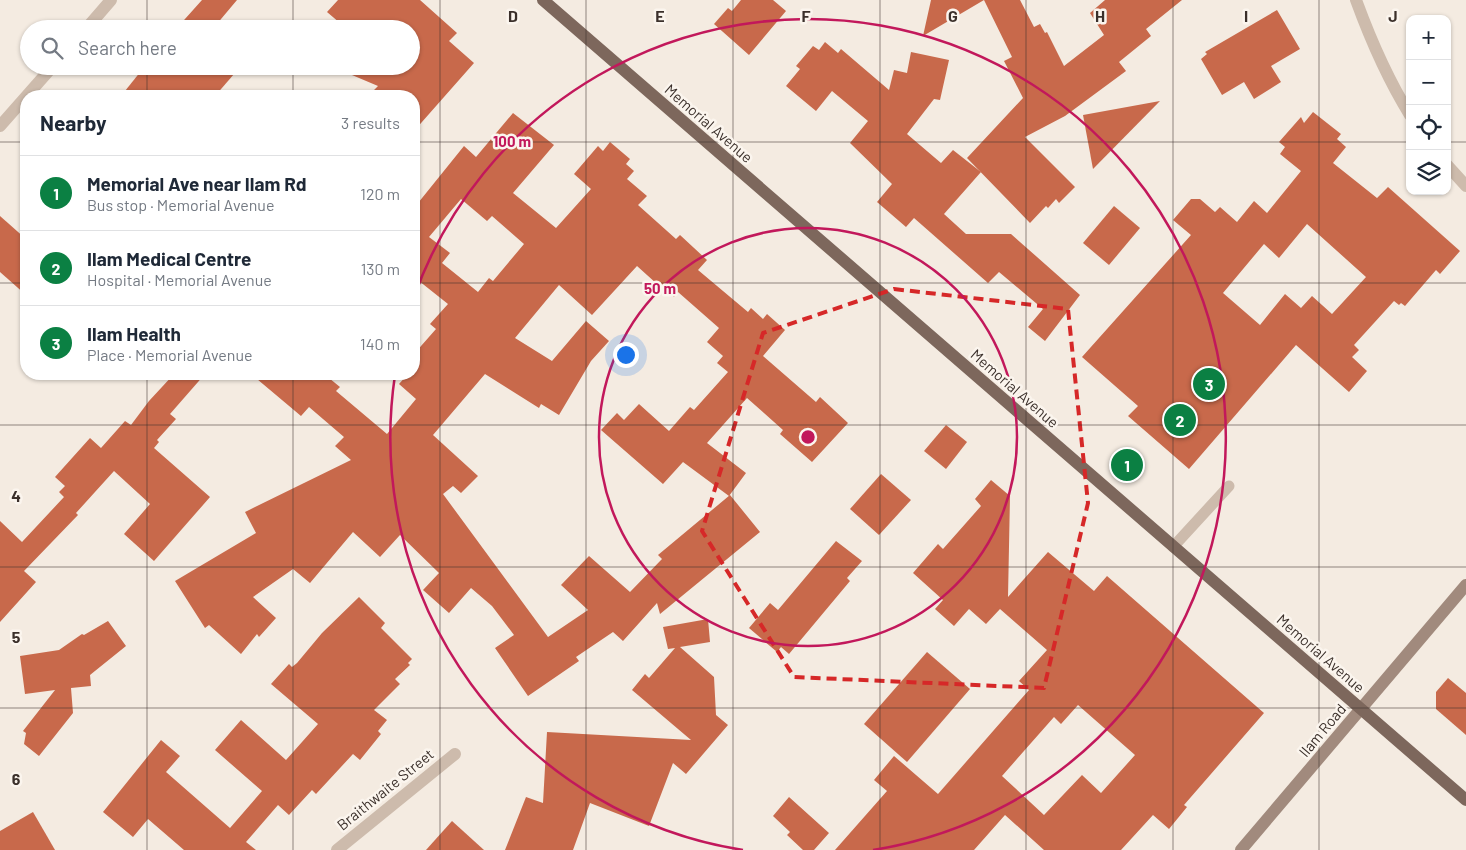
<!DOCTYPE html>
<html lang="en">
<head>
<meta charset="utf-8">
<style>
	body { margin:0; font-family:Barlow,sans-serif; background:#f6f6f7; color:#1f2937 }
	.controls { position:absolute; right:15px; top:15px; display:grid; overflow:hidden; border-radius:10px; box-shadow:0 1px 4px #0004 }
	.controls button { width:45px; height:45px; display:grid; place-items:center; padding:0; border:0; border-bottom:1px solid #e0e1e3; background:#fff; color:#1f2937; font:25px sans-serif }
	.you { position:absolute; left:625px; top:354px; width:18px; height:18px; margin:-12px; border:4px solid #fff; border-radius:50%; background:#1a73e8; box-shadow:0 0 0 8px #1a73e833 }
	.badge { display:grid; place-items:center; width:32px; height:32px; border-radius:50%; background:#0b8043; color:#fff; font-size:16px; font-weight:700 }
	.pin { position:absolute; translate:-50% -50%; border:2px solid #fff; box-shadow:0 1px 5px #0006 }
	.list { margin:0; padding:0; list-style:none }
	h2 { display:flex; justify-content:space-between; align-items:center; height:65px; margin:0; padding:0 20px; font-size:21px }
	h2 small { font-size:16px; font-weight:400; color:#747a83 }
	.list li { display:grid; grid-template-columns:32px 1fr auto; gap:15px; align-items:center; box-sizing:border-box; height:75px; padding:0 20px; border-top:1px solid #e0e1e3 }
	.list b { display:block; font-size:19px; white-space:nowrap }
	.list p { margin:0; font-size:16px; white-space:nowrap; color:#747a83 }
	.list em { font-size:16px; font-style:normal; color:#747a83 }
	.icon { flex:none; width:28px; height:28px; fill:none; stroke:currentColor; stroke-width:2; stroke-linecap:round; stroke-linejoin:round }
	.map { position:relative; flex:none; width:1466px; height:850px; overflow:hidden }
	.search { position:absolute; background:#fff; box-shadow:0 1px 4px #0004; left:20px; top:20px; width:400px; height:55px; display:flex; align-items:center; gap:12px; box-sizing:border-box; padding:0 18px; border-radius:28px; color:#747a83; font-size:19px }
	.panel { position:absolute; background:#fff; box-shadow:0 1px 4px #0004; left:20px; top:90px; width:400px; height:290px; border-radius:20px }
	.map>svg:first-child { display:block }
</style>
</head>
<body>
<div class="map">
<svg width="1466" height="850" viewBox="0 0 1466 850">
	<rect width="100%" height="100%" fill="#f4ebe1"/>
	<g fill="#c8694b" fill-rule="evenodd">
		<path d="M 202,0 L 237,0 L 216,25 L 221,29 L 176,29 Z"/>
		<path d="M 338,0 L 420,0 L 457,33 L 449,41 L 474,63 L 414,131 L 414,96 L 368,96 L 378,86 L 333,67 L 411,66 L 411,29 L 347,29 L 327,12 Z"/>
		<path d="M 741,0 L 773,0 L 786,11 L 749,55 L 714,24 L 728,8 L 732,11 Z"/>
		<path d="M 931,0 L 1020,0 L 1034,27 L 1040,24 L 1045,33 L 1047,32 L 1064,66 L 1104,35 L 1090,13 L 1105,0 L 1182,0 L 1146,29 L 1151,36 L 1119,62 L 1126,71 L 1065,116 L 1025,137 L 1075,187 L 1059,203 L 1056,199 L 1048,208 L 1046,206 L 1030,223 L 967,158 L 1023,98 L 1004,61 L 1012,57 L 984,0 L 923,36 Z"/>
		<path d="M 1277,10 L 1300,49 L 1271,66 L 1281,82 L 1254,99 L 1244,82 L 1222,95 L 1201,59 L 1207,54 L 1205,52 Z"/>
		<path d="M 825,42 L 838,53 L 841,49 L 889,90 L 894,70 L 907,73 L 911,52 L 949,60 L 940,100 L 934,99 L 907,134 L 941,163 L 953,150 L 981,172 L 944,214 L 966,234 L 1011,234 L 1080,295 L 1045,341 L 1028,327 L 1043,309 L 999,272 L 988,283 L 914,218 L 906,227 L 877,202 L 892,184 L 850,143 L 868,121 L 832,91 L 816,111 L 786,86 L 800,69 L 796,66 L 813,46 L 819,50 Z"/>
		<path d="M 145,66 L 241,66 L 215,96 L 121,96 Z"/>
		<path d="M 1160,101 L 1093,169 L 1083,115 Z"/>
		<path d="M 1313,112 L 1341,134 L 1337,139 L 1346,147 L 1333,163 L 1377,198 L 1388,187 L 1460,251 L 1440,274 L 1436,270 L 1405,306 L 1401,303 L 1399,305 L 1394,301 L 1354,345 L 1359,350 L 1352,357 L 1367,371 L 1349,392 L 1296,345 L 1189,469 L 1128,416 L 1138,406 L 1082,357 L 1191,235 L 1173,220 L 1191,199 L 1200,199 L 1215,212 L 1220,207 L 1237,222 L 1254,201 L 1267,213 L 1301,171 L 1280,154 L 1285,147 L 1279,142 L 1301,117 L 1304,123 ZM 1307,224 L 1366,277 L 1332,314 L 1312,296 L 1301,308 L 1285,294 L 1260,325 L 1223,293 L 1264,244 L 1279,258 Z"/>
		<path d="M 513,113 L 554,145 L 513,193 L 556,228 L 591,189 L 574,174 L 598,146 L 603,151 L 610,142 L 630,159 L 626,164 L 634,171 L 627,179 L 647,196 L 638,205 L 676,239 L 680,235 L 707,260 L 698,270 L 748,312 L 751,308 L 763,319 L 767,314 L 785,330 L 763,356 L 816,402 L 820,397 L 848,423 L 812,462 L 780,434 L 783,430 L 747,398 L 707,443 L 746,473 L 729,496 L 683,462 L 663,484 L 601,430 L 617,413 L 624,420 L 639,404 L 669,431 L 690,407 L 694,410 L 728,372 L 717,363 L 723,356 L 707,342 L 719,328 L 678,292 L 674,297 L 668,292 L 667,293 L 637,266 L 592,315 L 559,285 L 515,338 L 552,361 L 586,321 L 609,341 L 591,361 L 559,415 L 541,404 L 539,408 L 485,374 L 433,435 L 478,476 L 461,493 L 453,486 L 443,494 L 548,637 L 588,610 L 561,585 L 589,556 L 630,592 L 662,559 L 658,555 L 730,495 L 760,532 L 660,614 L 657,603 L 623,641 L 613,632 L 576,657 L 579,661 L 528,696 L 495,648 L 514,635 L 492,606 L 471,588 L 449,613 L 423,590 L 439,573 L 400,535 L 380,557 L 353,532 L 310,583 L 293,569 L 253,597 L 276,618 L 259,637 L 257,634 L 241,654 L 209,625 L 205,628 L 175,581 L 256,533 L 245,512 L 351,460 L 335,446 L 344,437 L 309,407 L 301,416 L 251,374 L 324,374 L 340,387 L 336,391 L 387,434 L 416,399 L 399,384 L 408,374 L 414,374 L 414,354 L 436,329 L 430,324 L 448,304 L 414,277 L 414,208 L 464,146 L 476,157 ZM 461,199 L 487,221 L 492,216 L 524,244 L 493,281 L 489,278 L 478,292 L 442,263 L 450,253 L 429,237 Z"/>
		<path d="M 1114,206 L 1140,228 L 1109,265 L 1083,243 Z"/>
		<path d="M 0,216 L 26,239 L 26,295 L 0,272 Z"/>
		<path d="M 174,374 L 205,374 L 170,414 L 176,419 L 157,440 L 159,442 L 154,448 L 210,497 L 154,561 L 124,534 L 150,504 L 114,471 L 76,513 L 78,515 L 24,571 L 36,582 L 0,622 L 0,521 L 22,542 L 64,497 L 59,492 L 65,486 L 55,477 L 90,438 L 101,448 L 125,421 L 131,425 L 149,401 Z"/>
		<path d="M 946,425 L 967,442 L 946,469 L 924,451 Z"/>
		<path d="M 881,474 L 911,500 L 879,535 L 850,509 Z"/>
		<path d="M 991,480 L 1010,496 L 1008,597 L 1048,552 L 1094,591 L 1107,576 L 1264,713 L 1184,805 L 1187,807 L 1169,829 L 1153,815 L 1121,850 L 1044,850 L 1005,815 L 974,850 L 835,850 L 887,791 L 874,780 L 894,756 L 938,794 L 1029,690 L 1019,681 L 1047,650 L 1000,609 L 986,624 L 969,609 L 954,626 L 935,609 L 943,600 L 913,573 L 938,544 L 943,549 L 981,506 L 975,499 ZM 1078,705 L 1135,755 L 1101,793 L 1082,775 L 1044,815 L 1002,776 L 1054,717 L 1061,724 Z"/>
		<path d="M 836,541 L 862,561 L 847,578 L 850,581 L 789,654 L 781,647 L 777,652 L 749,628 L 770,603 L 778,610 Z"/>
		<path d="M 359,597 L 385,623 L 381,628 L 412,659 L 408,663 L 410,665 L 395,679 L 400,684 L 374,710 L 387,720 L 378,731 L 381,734 L 360,760 L 353,754 L 316,794 L 312,790 L 289,815 L 278,805 L 246,842 L 256,850 L 184,850 L 148,819 L 133,837 L 103,812 L 161,740 L 180,756 L 166,772 L 230,828 L 262,791 L 215,750 L 241,720 L 286,760 L 318,724 L 271,684 L 289,664 L 292,667 L 297,663 L 322,633 Z"/>
		<path d="M 708,619 L 710,642 L 680,647 L 714,677 L 716,715 L 728,725 L 686,774 L 673,763 L 649,826 L 590,803 L 573,850 L 505,850 L 526,797 L 543,803 L 547,732 L 691,740 L 632,690 L 645,674 L 649,678 L 675,648 L 668,649 L 663,627 Z"/>
		<path d="M 108,621 L 126,646 L 90,675 L 91,686 L 71,688 L 73,713 L 39,756 L 24,744 L 26,733 L 23,731 L 55,690 L 25,694 L 20,656 L 59,650 L 82,634 L 84,635 Z"/>
		<path d="M 927,652 L 970,689 L 907,762 L 864,724 Z"/>
		<path d="M 1448,678 L 1466,693 L 1466,735 L 1436,709 L 1436,692 Z"/>
		<path d="M 789,797 L 829,833 L 814,850 L 803,850 L 787,835 L 790,832 L 773,816 Z"/>
		<path d="M 33,812 L 55,850 L 0,850 L 0,831 Z"/>
		<path d="M 452,821 L 484,850 L 426,850 Z"/>
	</g>
	<g fill="none" stroke-linecap="round" stroke-linejoin="round">
		<path stroke="#cdbbac" stroke-width="11" d="M 1173,547 L 1229,486"/>
		<g stroke="#cdbbac" stroke-width="12">
			<path d="M 1356,0 C 1371,41 1387,78 1410,115"/>
			<path d="M 86,29 L 111,0"/>
			<path d="M 0,126 L 53,66"/>
			<path d="M 1447,165 L 1466,186"/>
			<path d="M 337,850 L 455,754"/>
		</g>
		<path stroke="#a18a7d" stroke-width="12" d="M 1241,850 L 1466,585"/>
		<path stroke="#7d675c" stroke-width="12" d="M 543,0 L 1466,800"/>
	</g>
	<path fill="none" stroke="#d62828" stroke-width="4" stroke-dasharray="10 6" stroke-linejoin="round" d="M 894,289 L 1068,309 L 1088,503 L 1044,688 L 794,677 L 702,531 L 763,333 Z"/>
	<path fill="none" stroke="#3b302b" stroke-width="1" stroke-opacity="0.55" d="M 147,0 L 147,29M 293,0 L 293,29M 440,0 L 440,850M 586,0 L 586,850M 733,0 L 733,850M 880,0 L 880,850M 1026,0 L 1026,850M 1173,0 L 1173,850M 1319,0 L 1319,850M 147,66 L 147,96M 293,66 L 293,96M 0,142 L 26,142M 414,142 L 1410,142M 1447,142 L 1466,142M 0,283 L 26,283M 414,283 L 1466,283M 147,374 L 147,850M 293,374 L 293,850M 0,425 L 1466,425M 0,567 L 1466,567M 0,708 L 1466,708"/>
	<g fill="none" stroke="#c2185b" stroke-width="2.5">
		<circle cx="808" cy="437" r="209"/>
		<path d="M743 850A418 418 0 0 1 395 375M414 297A418 418 0 1 1 873 850"/>
	</g>
	<g text-anchor="middle" dominant-baseline="central" stroke-width="5" stroke-linejoin="round" paint-order="stroke">
		<g font-size="15" fill="#3b302b" stroke="#fbf5ee">
			<text transform="translate(709 123) rotate(41)">Memorial Avenue</text>
			<text transform="translate(1015 388) rotate(41)">Memorial Avenue</text>
			<text transform="translate(1321 653) rotate(41)">Memorial Avenue</text>
			<text transform="translate(1322 730) rotate(-50)">Ilam Road</text>
			<text transform="translate(385 789) rotate(-39)">Braithwaite Street</text>
		</g>
	</g>
	<g font-size="16" text-anchor="middle" font-weight="bold" fill="#3b302b" stroke="#fbf5ee" stroke-width="5" stroke-linejoin="round" paint-order="stroke">
		<text x="513" y="22">D</text>
		<text x="660" y="22">E</text>
		<text x="806" y="22">F</text>
		<text x="953" y="22">G</text>
		<text x="1100" y="22">H</text>
		<text x="1246" y="22">I</text>
		<text x="1393" y="22">J</text>
		<text x="16" y="502">4</text>
		<text x="16" y="643">5</text>
		<text x="16" y="785">6</text>
	</g>
	<circle cx="808" cy="437" r="8" fill="#c2185b" stroke="#fbf5ee" stroke-width="2.5"/>
	<g font-size="15" text-anchor="middle" font-weight="bold" fill="#c2185b" stroke="#fbf5ee" stroke-width="5" stroke-linejoin="round" paint-order="stroke">
		<text x="512" y="147">100 m</text>
		<text x="660" y="294">50 m</text>
	</g>
</svg>
<div class="controls">
<button>+</button>
<button>−</button>
<button><svg class="icon" aria-label="locate" viewBox="0 0 24 24"><circle cx="12" cy="12" r="6"/><path d="M12 2v4M12 18v4M2 12h4M18 12h4"/></svg></button>
<button><svg class="icon" aria-label="layers" viewBox="0 0 24 24"><path d="M12 4l9 5-9 5-9-5zM3 14l9 5 9-5"/></svg></button>
</div>
<div class="you"></div>
<div class="pin badge" style="left:1127px;top:465px">1</div>
<div class="pin badge" style="left:1180px;top:420px">2</div>
<div class="pin badge" style="left:1209px;top:384px">3</div>
<div class="search"><svg class="icon" aria-label="search" viewBox="0 0 24 24"><circle cx="10" cy="10" r="6"/><path d="M15 15l6 6"/></svg>Search here</div>
<section class="panel">
<h2>Nearby<small>3 results</small></h2>
<ul class="list">
<li><span class="badge">1</span><div><b>Memorial Ave near Ilam Rd</b><p>Bus stop · Memorial Avenue</p></div><em>120 m</em></li>
<li><span class="badge">2</span><div><b>Ilam Medical Centre</b><p>Hospital · Memorial Avenue</p></div><em>130 m</em></li>
<li><span class="badge">3</span><div><b>Ilam Health</b><p>Place · Memorial Avenue</p></div><em>140 m</em></li>
</ul>
</section>
</div>
</body>
</html>
